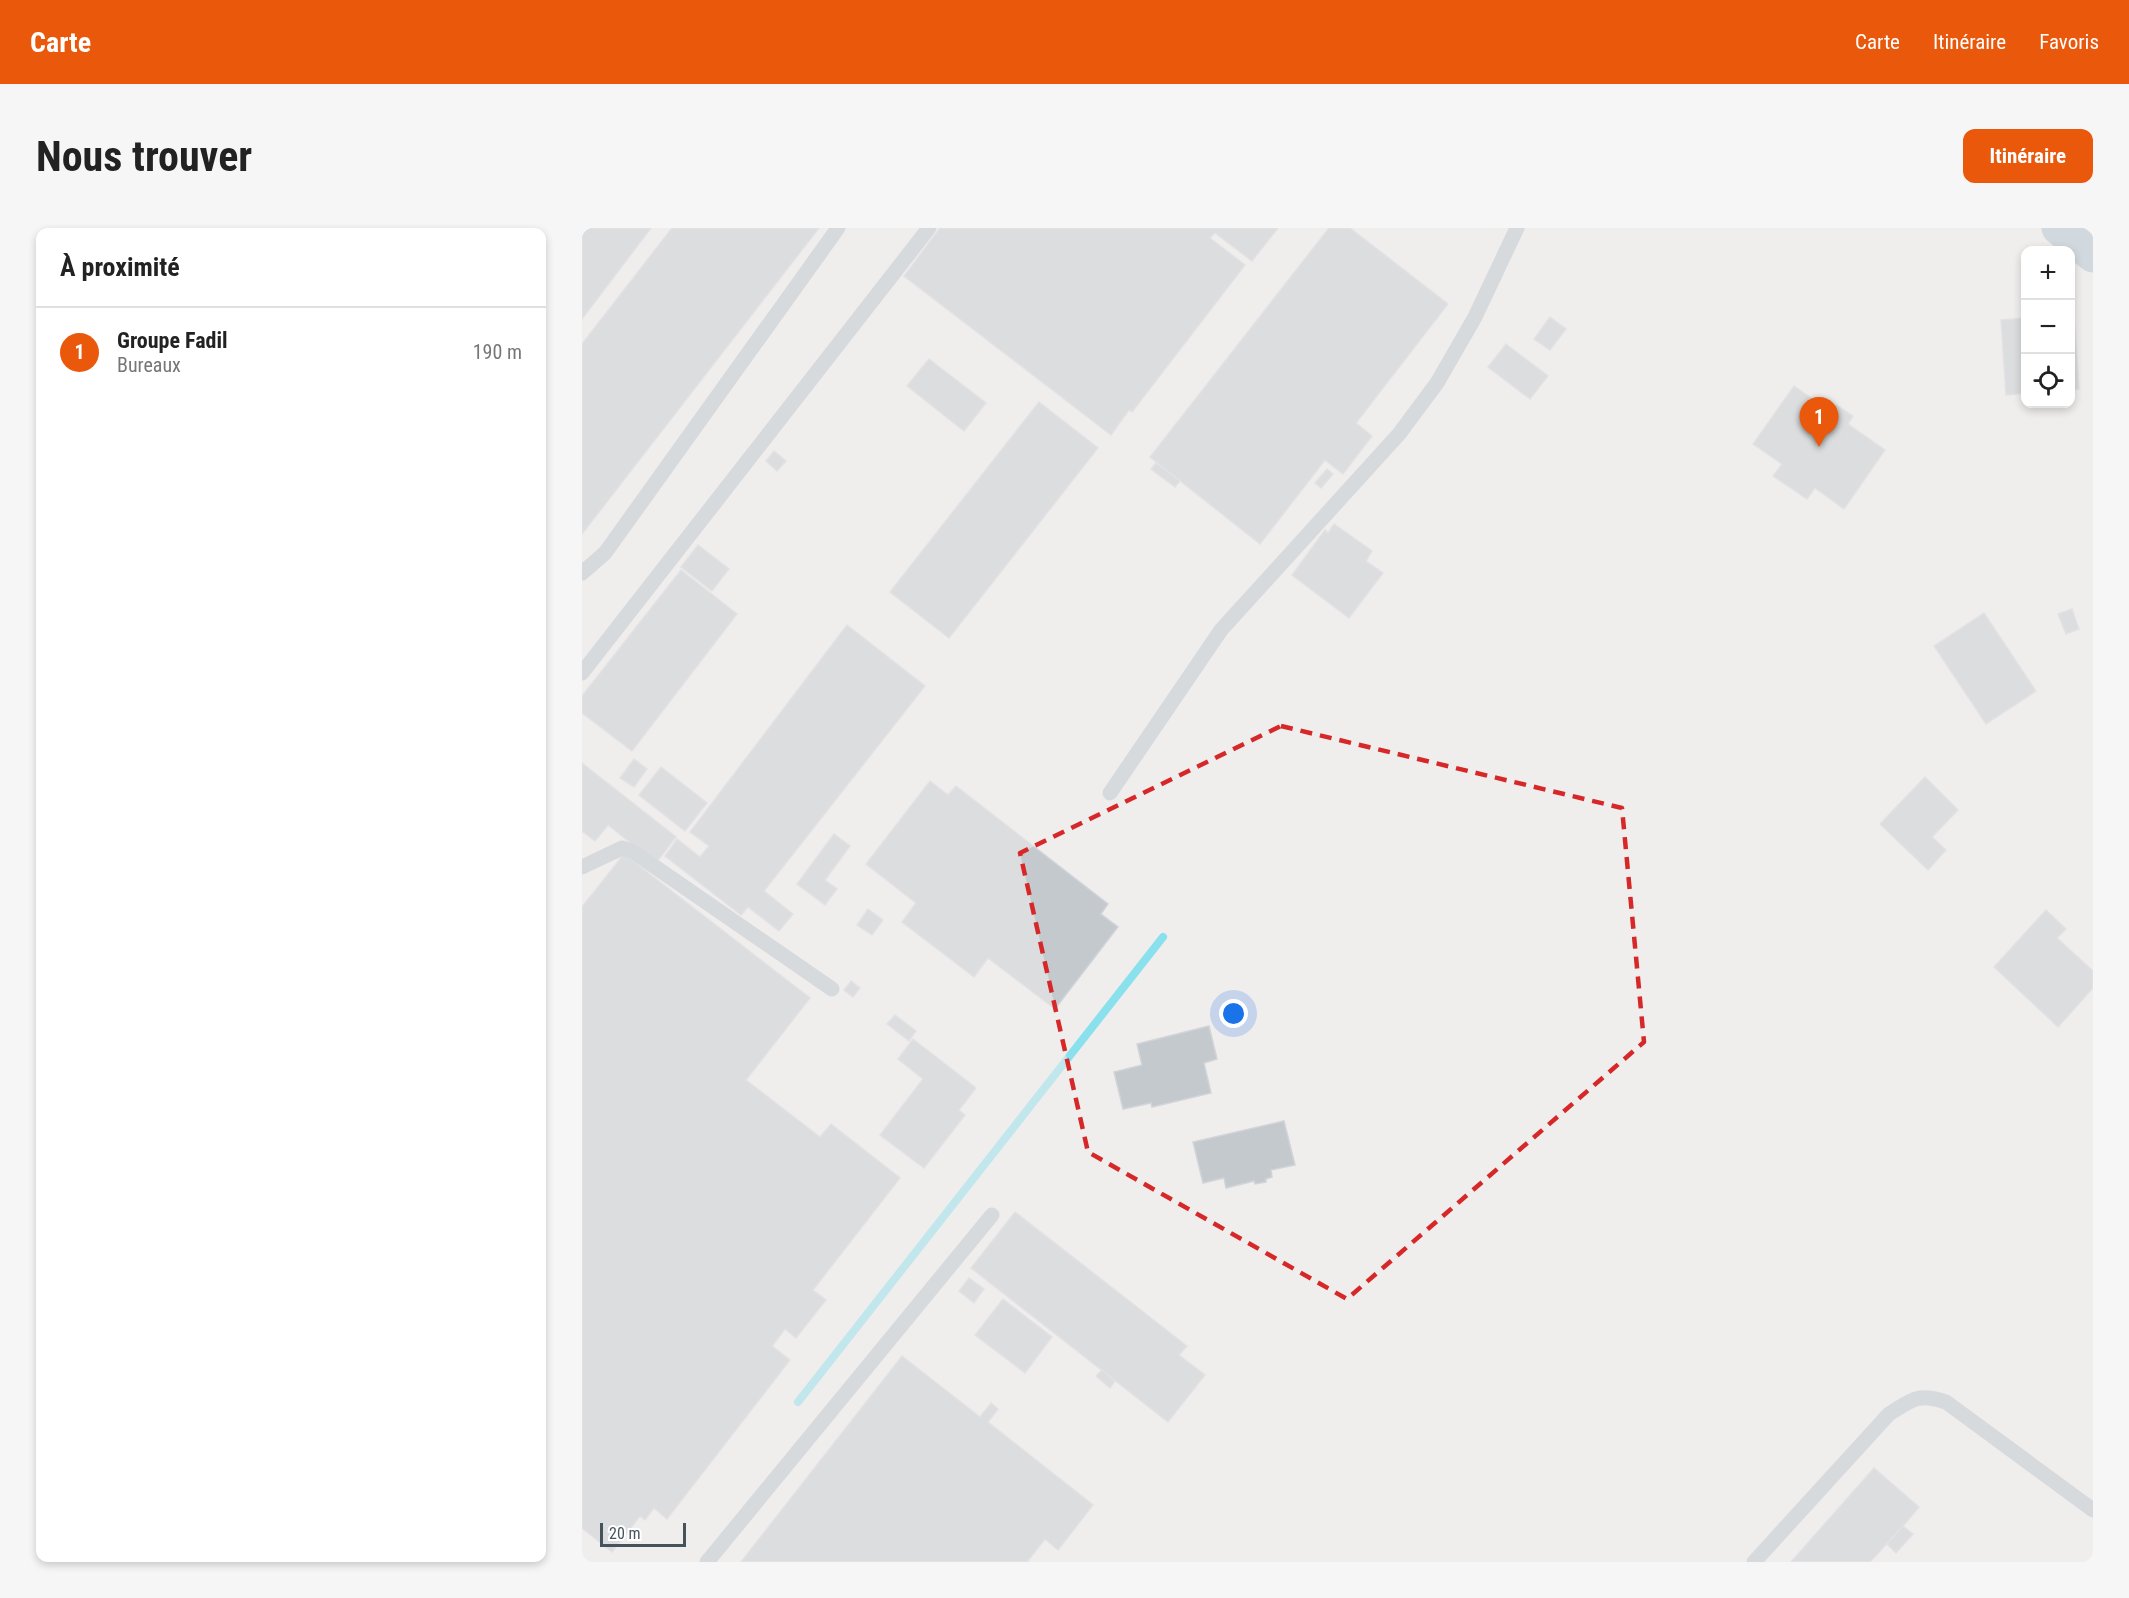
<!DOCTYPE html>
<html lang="fr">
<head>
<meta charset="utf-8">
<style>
	body { margin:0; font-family:"Roboto Condensed",sans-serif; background:#f6f6f6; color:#222 }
	.controls { position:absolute; right:18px; top:18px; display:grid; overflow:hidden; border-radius:12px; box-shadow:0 3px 9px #0003 }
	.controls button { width:54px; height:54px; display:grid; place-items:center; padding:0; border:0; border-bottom:2px solid #e0e0e0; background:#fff; color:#222; font:30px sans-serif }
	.scale { position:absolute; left:18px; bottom:15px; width:86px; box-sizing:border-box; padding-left:6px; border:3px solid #46535b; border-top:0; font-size:16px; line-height:21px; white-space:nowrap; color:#46535b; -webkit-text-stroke:4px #fff; paint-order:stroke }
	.you { position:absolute; left:652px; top:786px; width:21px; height:21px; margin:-15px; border:4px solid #fff; border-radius:50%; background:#1a73e8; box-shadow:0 0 0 9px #1a73e833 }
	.badge { display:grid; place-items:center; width:39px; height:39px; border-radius:50%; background:#ea580c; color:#fff; font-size:20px; font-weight:700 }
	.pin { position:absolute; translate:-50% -50px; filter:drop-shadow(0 2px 3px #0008) }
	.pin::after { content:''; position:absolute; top:32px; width:21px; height:18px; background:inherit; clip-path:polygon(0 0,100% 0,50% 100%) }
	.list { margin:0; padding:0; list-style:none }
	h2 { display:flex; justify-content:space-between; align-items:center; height:78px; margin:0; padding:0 24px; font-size:26px }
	h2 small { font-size:20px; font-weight:400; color:#767676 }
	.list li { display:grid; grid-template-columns:39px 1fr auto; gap:18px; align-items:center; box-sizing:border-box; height:90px; padding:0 24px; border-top:2px solid #e0e0e0 }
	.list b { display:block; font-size:22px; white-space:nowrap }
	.list p { margin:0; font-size:20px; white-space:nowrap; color:#767676 }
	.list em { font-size:20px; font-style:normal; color:#767676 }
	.icon { flex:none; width:33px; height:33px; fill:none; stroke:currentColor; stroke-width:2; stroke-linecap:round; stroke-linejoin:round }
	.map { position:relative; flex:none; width:1511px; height:1334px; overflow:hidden; border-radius:12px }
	header { display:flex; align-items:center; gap:36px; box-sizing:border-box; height:84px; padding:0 30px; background:#ea580c; color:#fff }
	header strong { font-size:28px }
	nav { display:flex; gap:33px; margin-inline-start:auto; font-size:21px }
	.intro { display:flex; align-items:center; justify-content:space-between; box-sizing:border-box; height:144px; padding:0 36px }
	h1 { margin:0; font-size:42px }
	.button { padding:15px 27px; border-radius:12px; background:#ea580c; color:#fff; font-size:21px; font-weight:700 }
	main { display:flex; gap:36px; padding:0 36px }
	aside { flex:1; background:#fff; border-radius:12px; box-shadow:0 3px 9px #0003 }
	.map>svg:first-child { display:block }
</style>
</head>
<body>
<header>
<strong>Carte</strong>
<nav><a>Carte</a><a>Itinéraire</a><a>Favoris</a></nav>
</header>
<div class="intro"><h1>Nous trouver</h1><a class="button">Itinéraire</a></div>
<main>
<aside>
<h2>À proximité<small></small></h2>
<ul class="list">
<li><span class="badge">1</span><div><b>Groupe Fadil</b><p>Bureaux</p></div><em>190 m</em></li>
</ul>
</aside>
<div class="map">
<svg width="1511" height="1334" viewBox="0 0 1511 1334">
	<rect width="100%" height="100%" fill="#f0eded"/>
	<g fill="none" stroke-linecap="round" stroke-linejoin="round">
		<path stroke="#88e1ec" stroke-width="8" d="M 216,1174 L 581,709"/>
	</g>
	<g fill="#c4c9cd" stroke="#d1d4d9" stroke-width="1.5">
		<path d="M 0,0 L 69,0 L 0,91 Z"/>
		<path d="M 90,0 L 237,0 L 0,306 L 0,116 Z"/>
		<path d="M 358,0 L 696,0 L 670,33 L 633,5 L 628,10 L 663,37 L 550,184 L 547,182 L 529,207 L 322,48 Z"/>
		<path d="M 747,0 L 768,0 L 866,76 L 774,195 L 790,208 L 761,246 L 743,232 L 678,316 L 568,229 Z"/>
		<path d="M 1488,87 L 1492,87 L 1497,161 L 1488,162 Z"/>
		<path d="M 968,89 L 984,101 L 968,122 L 952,111 Z"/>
		<path d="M 1444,90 L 1444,165 L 1424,167 L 1419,92 Z"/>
		<path d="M 924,116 L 966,148 L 948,171 L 906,139 Z"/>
		<path d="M 347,131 L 404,175 L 382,203 L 325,158 Z"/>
		<path d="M 1212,158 L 1249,184 L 1254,177 L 1271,188 L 1266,196 L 1303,222 L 1262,281 L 1233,260 L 1225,271 L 1191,248 L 1200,236 L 1171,216 Z"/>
		<path d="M 457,174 L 516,220 L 367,410 L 308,364 Z"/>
		<path d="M 192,223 L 204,233 L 195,243 L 184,233 Z"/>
		<path d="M 574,235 L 598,253 L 593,259 L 569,241 Z"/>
		<path d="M 745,241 L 751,246 L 739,260 L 733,255 Z"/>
		<path d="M 752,296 L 790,323 L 784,333 L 801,345 L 767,390 L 710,347 L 743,302 L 746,305 Z"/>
		<path d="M 116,317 L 147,341 L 130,363 L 99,339 Z"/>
		<path d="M 99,342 L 155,386 L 50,523 L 0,485 L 0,468 Z"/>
		<path d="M 1490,381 L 1497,401 L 1484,406 L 1476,386 Z"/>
		<path d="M 1402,385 L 1454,463 L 1404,496 L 1352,418 Z"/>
		<path d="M 265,397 L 343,458 L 182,663 L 211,686 L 197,703 L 166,679 L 159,687 L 83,628 L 95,611 L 118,629 L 127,618 L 108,604 Z"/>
		<path d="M 52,531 L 65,541 L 52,559 L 38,550 Z"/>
		<path d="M 0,535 L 94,609 L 74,635 L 26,597 L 13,613 L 0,603 Z"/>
		<path d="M 79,539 L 125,575 L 103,603 L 57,567 Z"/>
		<path d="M 1343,549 L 1376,582 L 1350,609 L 1364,622 L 1346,642 L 1298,596 Z"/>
		<path d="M 348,553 L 366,567 L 374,558 L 526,676 L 519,686 L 536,699 L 473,781 L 406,730 L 392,749 L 320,694 L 334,675 L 284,636 Z"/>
		<path d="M 252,606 L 268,618 L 243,652 L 255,661 L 243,677 L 215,656 Z"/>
		<path d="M 42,626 L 228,770 L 164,852 L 238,909 L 249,896 L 318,950 L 231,1062 L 244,1072 L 214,1110 L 203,1101 L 190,1118 L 208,1132 L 85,1291 L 72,1280 L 63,1292 L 58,1288 L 30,1324 L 0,1300 L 0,679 Z"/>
		<path d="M 286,681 L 301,692 L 290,707 L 275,697 Z"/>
		<path d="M 1464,682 L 1484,701 L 1475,710 L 1511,743 L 1511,760 L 1476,799 L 1412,739 Z"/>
		<path d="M 269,753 L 278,760 L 271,769 L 262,762 Z"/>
		<path d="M 313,787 L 334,803 L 327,813 L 305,796 Z"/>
		<path d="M 627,798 L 635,831 L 622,835 L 629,865 L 570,879 L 569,875 L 541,881 L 532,844 L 560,837 L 555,816 Z"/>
		<path d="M 331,811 L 394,860 L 377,882 L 383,887 L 342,940 L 298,907 L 341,851 L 316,831 Z"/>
		<path d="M 702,893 L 713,937 L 689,942 L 690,949 L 684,951 L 684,954 L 673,956 L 672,953 L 644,960 L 642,950 L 621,955 L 611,914 Z"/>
		<path d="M 433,984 L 605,1118 L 597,1127 L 623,1147 L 586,1194 L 389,1040 Z"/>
		<path d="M 387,1050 L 402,1061 L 392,1075 L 377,1063 Z"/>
		<path d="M 421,1071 L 470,1109 L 443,1145 L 393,1107 Z"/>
		<path d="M 320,1128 L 398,1189 L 409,1175 L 416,1181 L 406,1194 L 511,1277 L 476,1322 L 463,1311 L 445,1334 L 159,1334 Z"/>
		<path d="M 520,1142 L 533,1153 L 528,1160 L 514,1148 Z"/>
		<path d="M 1292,1240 L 1337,1279 L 1321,1298 L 1288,1334 L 1209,1334 Z"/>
		<path d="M 1321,1298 L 1331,1306 L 1314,1325 L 1305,1316 Z"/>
	</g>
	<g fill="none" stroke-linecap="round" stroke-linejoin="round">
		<g stroke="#b8c4cb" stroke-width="15">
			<path d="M 0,345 L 23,325 L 256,0"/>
			<path d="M 0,445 L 347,0"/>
			<path d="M 528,565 L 639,402 L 817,206 L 855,155 L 893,89 L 935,0"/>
			<path d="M 0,639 L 40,620 L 50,623 L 250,761"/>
			<path d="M 125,1334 L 410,987"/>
			<path d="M 1172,1334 L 1307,1186 C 1331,1171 1336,1165 1364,1174 L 1511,1282"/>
		</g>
		<path stroke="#adc0cd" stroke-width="33" d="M 1476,0 L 1511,28"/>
	</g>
	<path d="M0 0H1511V1334H0ZM 699,498 L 1040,580 L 1062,814 L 765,1071 L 506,924 L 438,625 Z" fill="#f0eded" fill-opacity=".55" fill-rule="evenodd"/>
	<path fill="none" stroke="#d62828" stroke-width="4.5" stroke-dasharray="12 8" stroke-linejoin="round" d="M 699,498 L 1040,580 L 1062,814 L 765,1071 L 506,924 L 438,625 Z"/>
</svg>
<div class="controls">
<button>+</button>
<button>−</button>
<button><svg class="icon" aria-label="locate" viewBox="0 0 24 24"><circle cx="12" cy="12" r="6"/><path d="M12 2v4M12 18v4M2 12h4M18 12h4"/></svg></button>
</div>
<div class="scale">20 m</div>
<div class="you"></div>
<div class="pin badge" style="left:1237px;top:219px">1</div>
</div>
</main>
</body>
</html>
